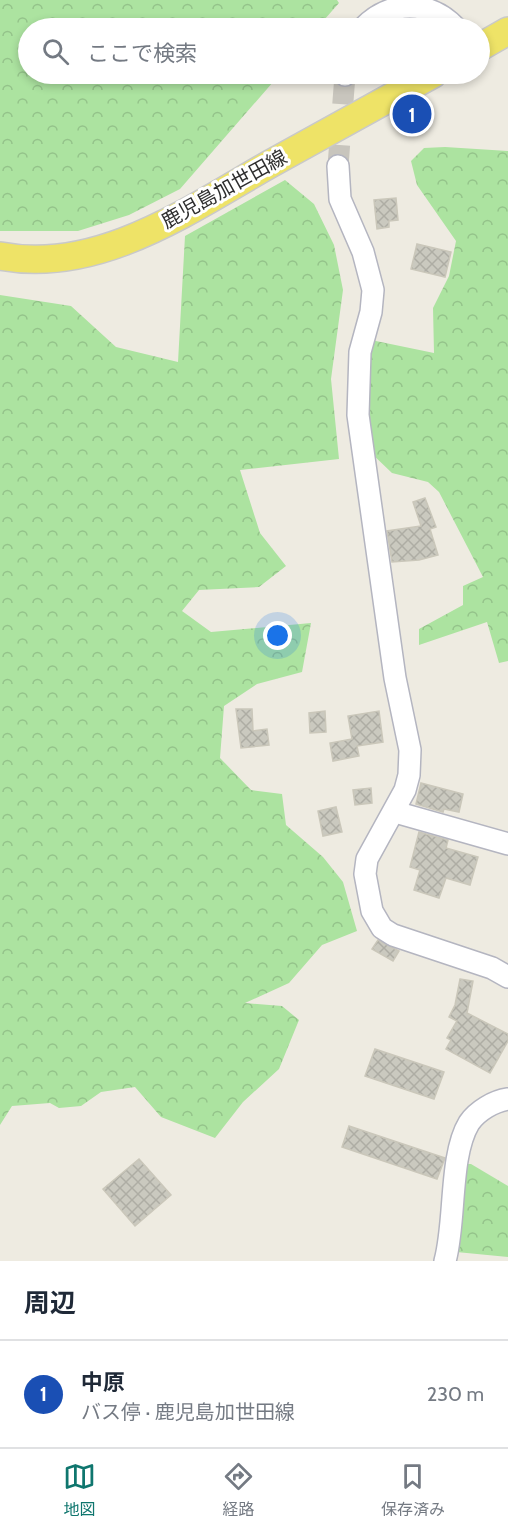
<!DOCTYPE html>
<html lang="ja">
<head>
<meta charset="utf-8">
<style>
	body { margin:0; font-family:Cabin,"Noto Sans JP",sans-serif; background:#f6f6f7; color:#1f2937 }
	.you { position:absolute; left:278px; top:636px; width:21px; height:21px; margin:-15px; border:4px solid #fff; border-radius:50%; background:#1a73e8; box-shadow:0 0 0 9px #1a73e833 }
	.badge { display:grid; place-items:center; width:39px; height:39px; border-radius:50%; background:#0f766e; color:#fff; font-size:20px; font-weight:700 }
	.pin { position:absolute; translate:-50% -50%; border:3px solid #fff; box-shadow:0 2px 6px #0006 }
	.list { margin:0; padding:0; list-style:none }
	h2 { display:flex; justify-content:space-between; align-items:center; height:78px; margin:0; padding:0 24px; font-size:26px }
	h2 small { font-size:20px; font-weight:400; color:#747a83 }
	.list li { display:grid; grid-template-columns:39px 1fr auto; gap:18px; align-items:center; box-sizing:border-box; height:108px; padding:0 24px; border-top:2px solid #e0e1e3 }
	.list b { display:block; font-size:22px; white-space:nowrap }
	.list p { margin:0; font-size:20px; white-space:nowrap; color:#747a83 }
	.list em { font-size:20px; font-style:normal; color:#747a83 }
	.icon { flex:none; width:33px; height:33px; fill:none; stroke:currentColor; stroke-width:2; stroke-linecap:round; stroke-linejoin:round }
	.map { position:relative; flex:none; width:508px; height:1261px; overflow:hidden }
	.search { position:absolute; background:#fff; box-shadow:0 3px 9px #0003; left:18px; right:18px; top:18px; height:66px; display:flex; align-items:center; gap:15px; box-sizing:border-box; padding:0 21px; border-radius:33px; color:#747a83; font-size:22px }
	.sheet { height:186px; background:#fff }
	nav { display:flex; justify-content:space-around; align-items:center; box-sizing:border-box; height:84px; border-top:2px solid #e0e1e3; background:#fff; font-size:16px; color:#747a83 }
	nav a { display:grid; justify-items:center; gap:3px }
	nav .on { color:#0f766e }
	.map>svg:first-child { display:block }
</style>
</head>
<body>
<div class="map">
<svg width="508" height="1261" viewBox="0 0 508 1261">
	<defs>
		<pattern id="forest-crowns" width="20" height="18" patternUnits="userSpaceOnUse" patternTransform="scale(1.5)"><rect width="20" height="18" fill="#ace3a0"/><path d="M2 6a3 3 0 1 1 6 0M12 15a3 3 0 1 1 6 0" fill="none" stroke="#94c38a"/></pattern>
		<pattern id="building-cross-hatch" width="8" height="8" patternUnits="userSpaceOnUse" patternTransform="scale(1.5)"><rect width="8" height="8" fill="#cac9bf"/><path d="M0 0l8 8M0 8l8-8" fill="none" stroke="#aeada4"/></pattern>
	</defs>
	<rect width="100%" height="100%" fill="#eeebe1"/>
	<g fill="url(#forest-crowns)">
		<path d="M 0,0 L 337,0 L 339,3 L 317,28 L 28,28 L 28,74 L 280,74 L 180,189 L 129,215 L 78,231 L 0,231 Z"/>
		<path d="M 445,147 L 508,151 L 508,661 L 499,663 L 487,622 L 419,645 L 419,629 L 463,605 L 463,586 L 483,577 L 439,492 L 428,482 L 392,473 L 370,452 L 365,388 L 371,340 L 434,353 L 433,308 L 449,276 L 456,241 L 417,185 L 411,161 L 424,148 Z"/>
		<path d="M 285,180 L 314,204 L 334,245 L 343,290 L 331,379 L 339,459 L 240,470 L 260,533 L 286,566 L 259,587 L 199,590 L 182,611 L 211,632 L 311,623 L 302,672 L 257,684 L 224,706 L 220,758 L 251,790 L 282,794 L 286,825 L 323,857 L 343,882 L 357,931 L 322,945 L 289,983 L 245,1003 L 282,1006 L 299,1020 L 279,1069 L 243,1102 L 215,1138 L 161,1117 L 135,1087 L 101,1092 L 81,1106 L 59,1108 L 50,1103 L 12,1106 L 0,1125 L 0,295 L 71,306 L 116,347 L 178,362 L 185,236 Z"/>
		<path d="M 458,1164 L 471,1164 L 508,1186 L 508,1257 L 446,1251 Z"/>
	</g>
	<g fill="url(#building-cross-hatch)" stroke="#cac7ba" stroke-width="1.5">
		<path d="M 396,198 L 398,220 L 389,221 L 389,227 L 377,229 L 374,200 Z"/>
		<path d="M 417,244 L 451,252 L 445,277 L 411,269 Z"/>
		<path d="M 425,498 L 436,527 L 430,529 L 438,555 L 419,560 L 392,562 L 387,531 L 421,526 L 413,502 Z"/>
		<path d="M 236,709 L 252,709 L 253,731 L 267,729 L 269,745 L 241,748 Z"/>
		<path d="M 325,711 L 326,732 L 310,733 L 309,713 Z"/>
		<path d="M 379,711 L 383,742 L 357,746 L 359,756 L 333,761 L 330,743 L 352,739 L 348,716 Z"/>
		<path d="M 421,783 L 463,794 L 459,812 L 444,809 L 443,812 L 416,804 Z"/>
		<path d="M 371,788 L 372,803 L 355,805 L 353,790 Z"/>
		<path d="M 336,807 L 342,832 L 323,836 L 318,811 Z"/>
		<path d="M 419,832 L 448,840 L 446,848 L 478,857 L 470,885 L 446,878 L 439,898 L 414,890 L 420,870 L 410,867 Z"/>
		<path d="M 378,940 L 399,951 L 393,961 L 372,949 Z"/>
		<path d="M 460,979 L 473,981 L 467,1013 L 508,1034 L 508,1041 L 490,1073 L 446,1049 L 451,1040 L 447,1038 L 457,1021 L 449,1017 L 455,1005 Z"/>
		<path d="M 375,1049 L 444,1072 L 434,1099 L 365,1076 Z"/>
		<path d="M 349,1126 L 445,1158 L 437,1179 L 342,1147 Z"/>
		<path d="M 139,1159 L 171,1195 L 135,1226 L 103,1189 Z"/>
	</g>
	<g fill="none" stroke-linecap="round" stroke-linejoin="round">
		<path stroke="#c8c5bd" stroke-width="21" stroke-dasharray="21 10" stroke-linecap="butt" d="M 338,166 L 345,75"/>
		<g stroke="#b4b5c0" stroke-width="24">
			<g id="minor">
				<path d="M 363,28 C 390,0 430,0 456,28"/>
				<path d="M 345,75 L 345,74"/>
				<path d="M 338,166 L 340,199 L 363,252 L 373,290 L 371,312 L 360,352 L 358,415 L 395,678 L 410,750 L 409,775 L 405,790 L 367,859 L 365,874 L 372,911 L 382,928 L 393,935 L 492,968 L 508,977"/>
				<path d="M 395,812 L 508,844"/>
				<path d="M 445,1261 C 456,1222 449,1156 469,1123 C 477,1111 494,1101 508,1099"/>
			</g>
		</g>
		<g stroke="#c9c9c9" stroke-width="30">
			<g id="major">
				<path d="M 480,47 L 508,31"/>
				<path d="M 0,256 C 98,275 189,210 270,164 C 324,134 378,104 433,74"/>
			</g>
		</g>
		<use href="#minor" stroke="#fff" stroke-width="21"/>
		<use href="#major" stroke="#eee367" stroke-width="27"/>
	</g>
	<g text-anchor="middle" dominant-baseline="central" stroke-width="6" stroke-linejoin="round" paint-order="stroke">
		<g font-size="20" fill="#2e2e2e" stroke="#fff">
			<text transform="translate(224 189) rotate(-29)">鹿児島加世田線</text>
		</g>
	</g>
</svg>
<div class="you"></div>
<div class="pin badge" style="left:412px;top:114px;background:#1a4fb4">1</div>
<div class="search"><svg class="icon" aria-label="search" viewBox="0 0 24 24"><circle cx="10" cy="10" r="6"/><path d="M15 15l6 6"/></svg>ここで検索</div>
</div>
<section class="sheet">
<h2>周辺<small></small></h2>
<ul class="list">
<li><span class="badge" style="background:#1a4fb4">1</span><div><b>中原</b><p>バス停 · 鹿児島加世田線</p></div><em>230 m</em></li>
</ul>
</section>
<nav>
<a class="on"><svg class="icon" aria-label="map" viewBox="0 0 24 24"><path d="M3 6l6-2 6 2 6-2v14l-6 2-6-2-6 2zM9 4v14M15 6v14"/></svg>地図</a>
<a><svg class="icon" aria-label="directions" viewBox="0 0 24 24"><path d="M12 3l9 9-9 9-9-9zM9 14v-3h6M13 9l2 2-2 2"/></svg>経路</a>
<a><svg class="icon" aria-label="saved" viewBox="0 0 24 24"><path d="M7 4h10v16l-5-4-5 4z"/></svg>保存済み</a>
</nav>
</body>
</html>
